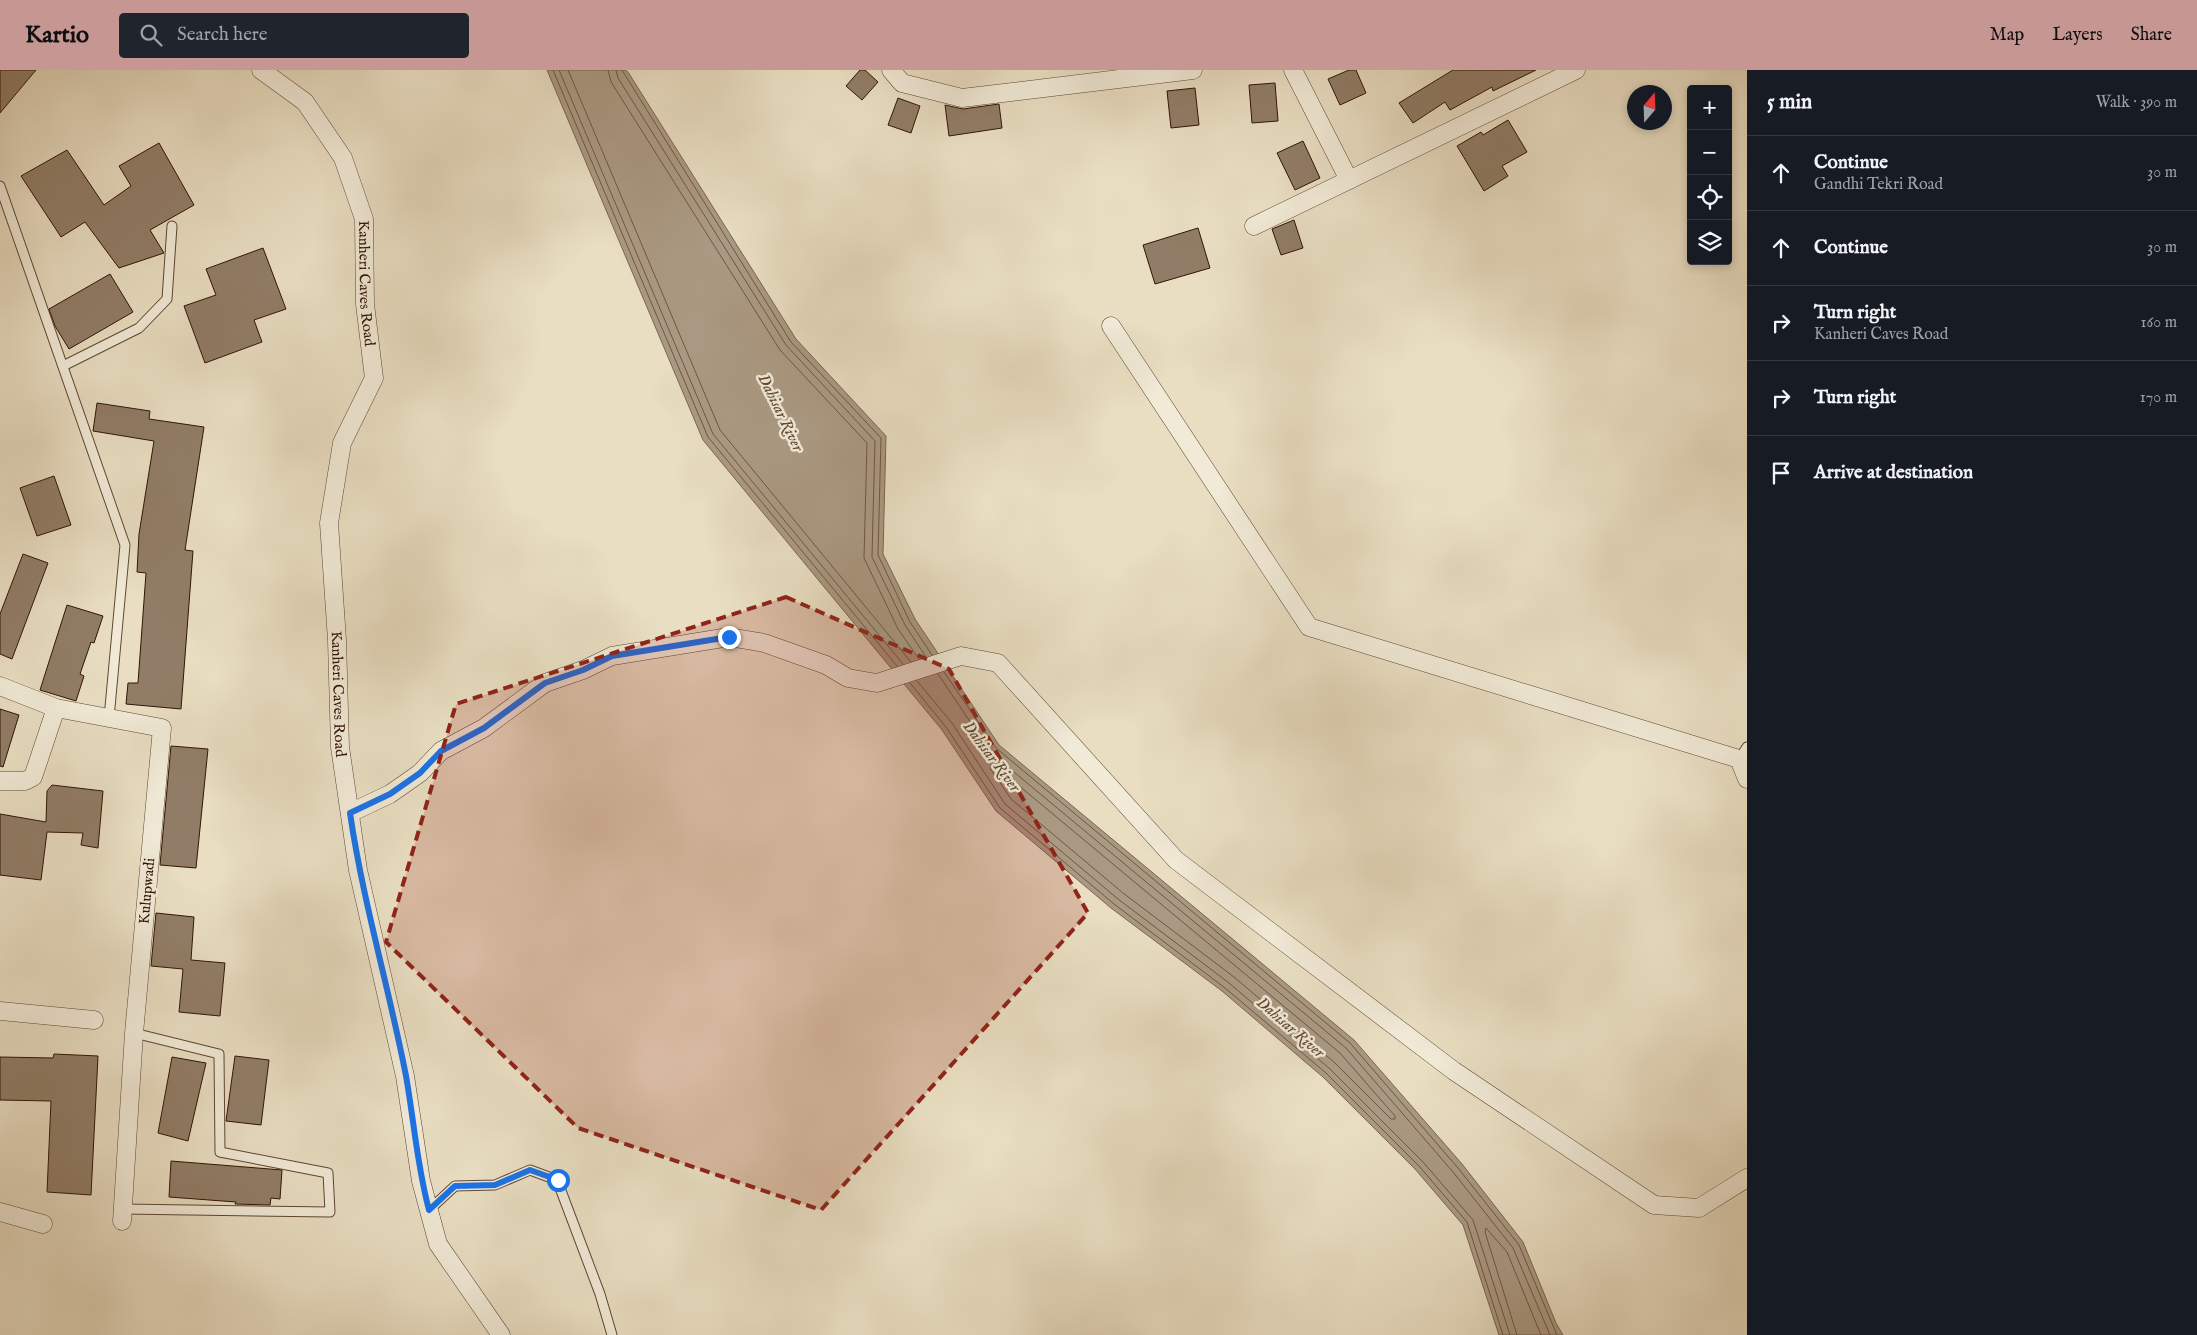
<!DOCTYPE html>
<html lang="en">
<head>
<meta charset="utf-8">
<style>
	body { margin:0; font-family:"IM FELL English",serif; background:#20242c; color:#f1f3f6 }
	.controls { position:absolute; right:15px; top:15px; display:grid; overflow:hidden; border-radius:5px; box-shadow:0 2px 8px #0003 }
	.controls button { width:45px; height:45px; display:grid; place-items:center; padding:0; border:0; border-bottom:1px solid #363941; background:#171b24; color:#f1f3f6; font:25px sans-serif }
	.compass { position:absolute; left:1627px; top:15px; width:45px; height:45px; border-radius:50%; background:#171b24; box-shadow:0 2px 8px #0003; rotate:19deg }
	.stop { position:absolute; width:15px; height:15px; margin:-11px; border:4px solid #1a73e8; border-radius:50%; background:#fff }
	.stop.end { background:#1a73e8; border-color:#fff; box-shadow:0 1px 5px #0008 }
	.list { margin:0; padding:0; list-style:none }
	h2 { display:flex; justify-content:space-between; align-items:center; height:65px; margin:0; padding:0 20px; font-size:21px }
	h2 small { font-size:16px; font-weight:400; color:#9ea1a6 }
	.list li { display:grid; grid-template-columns:32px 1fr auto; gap:15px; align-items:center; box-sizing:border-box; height:75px; padding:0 20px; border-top:1px solid #363941 }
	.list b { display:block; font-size:19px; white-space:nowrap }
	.list p { margin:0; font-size:16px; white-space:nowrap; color:#9ea1a6 }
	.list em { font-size:16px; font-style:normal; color:#9ea1a6 }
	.icon { flex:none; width:28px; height:28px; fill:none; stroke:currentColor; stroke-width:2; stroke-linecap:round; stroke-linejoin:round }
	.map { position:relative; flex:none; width:1747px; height:1265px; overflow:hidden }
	header { display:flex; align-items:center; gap:30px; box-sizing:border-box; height:70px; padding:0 25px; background:#c59692; color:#111 }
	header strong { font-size:24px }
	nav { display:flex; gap:28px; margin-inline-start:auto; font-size:18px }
	.search { width:350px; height:45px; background:#20242c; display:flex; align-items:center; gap:12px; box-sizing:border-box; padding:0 18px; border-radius:5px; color:#9ea1a6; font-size:19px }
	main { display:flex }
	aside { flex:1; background:#171b24 }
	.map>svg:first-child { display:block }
</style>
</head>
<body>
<header>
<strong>Kartio</strong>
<div class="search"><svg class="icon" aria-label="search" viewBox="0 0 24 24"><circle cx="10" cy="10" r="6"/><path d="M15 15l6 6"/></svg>Search here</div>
<nav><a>Map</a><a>Layers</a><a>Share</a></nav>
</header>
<main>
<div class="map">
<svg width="1747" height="1265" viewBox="0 0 1747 1265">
	<rect width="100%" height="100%" fill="#e9dec2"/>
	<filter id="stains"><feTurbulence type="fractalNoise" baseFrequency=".004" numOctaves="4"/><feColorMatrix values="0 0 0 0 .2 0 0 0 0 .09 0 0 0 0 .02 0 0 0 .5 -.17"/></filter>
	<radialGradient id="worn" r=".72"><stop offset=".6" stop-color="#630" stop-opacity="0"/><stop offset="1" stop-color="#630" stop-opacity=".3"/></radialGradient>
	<path fill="#aa9982" stroke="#7a6450" d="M 547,0 L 625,0 L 628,2 L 796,269 L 886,366 L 883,484 L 915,549 L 999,675 L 1354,970 L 1462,1094 L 1523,1172 L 1556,1253 L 1563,1265 L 1499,1265 L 1463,1155 L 1415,1099 L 1323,1007 L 1222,921 L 1111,838 L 996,741 L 942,660 L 703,370 Z"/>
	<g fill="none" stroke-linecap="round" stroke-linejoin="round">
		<g stroke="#6e5644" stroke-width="1">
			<path d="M 553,0 L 708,367 L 897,596"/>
			<path d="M 559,0 L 713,364 L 903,594"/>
			<path d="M 568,0 L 720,360 L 911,592"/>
			<path d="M 608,0 L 611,12 L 780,280 L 867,373 L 864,488 L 898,559 L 919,589"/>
			<path d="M 616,0 L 618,8 L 786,275 L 875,371 L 872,487 L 905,555 L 926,587"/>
			<path d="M 622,0 L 791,272 L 881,368 L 878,485 L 910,552 L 932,585"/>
			<path d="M 944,602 L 996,678 L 1350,973 L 1458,1098 L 1519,1175 L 1557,1265"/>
			<path d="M 938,604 L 991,683 L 1346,978 L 1453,1102 L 1513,1178 L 1550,1265"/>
			<path d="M 917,611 L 952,653 L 1005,734 L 1118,829 L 1229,913 L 1330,999 L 1423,1092 L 1473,1150 L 1510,1265"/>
			<path d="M 910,613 L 946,657 L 1000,738 L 1114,834 L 1225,918 L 1326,1003 L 1419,1096 L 1467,1152 L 1503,1265"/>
			<path d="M 994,695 L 1340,983 L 1395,1046 L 1395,1049 L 1391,1049 L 1335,993 L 1234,907 L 1123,823 L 1011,729 L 990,698 L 991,695 Z"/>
			<path d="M 1517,1265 L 1485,1162 L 1486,1158 L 1507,1182 L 1541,1265"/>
		</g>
	</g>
	<g fill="#917d67" stroke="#311405">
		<path d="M 0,0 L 36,0 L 0,43 Z"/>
		<path d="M 860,0 L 865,0 L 878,12 L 862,30 L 846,16 Z"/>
		<path d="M 1349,0 L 1356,0 L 1366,23 L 1340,35 L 1328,9 Z"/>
		<path d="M 1453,0 L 1536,0 L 1493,21 L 1492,17 L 1450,40 L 1445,32 L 1413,53 L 1399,33 Z"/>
		<path d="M 1275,13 L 1278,51 L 1252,53 L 1249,15 Z"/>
		<path d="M 1195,18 L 1199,55 L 1171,58 L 1167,21 Z"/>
		<path d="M 898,28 L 920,36 L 911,63 L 888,55 Z"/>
		<path d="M 999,34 L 1002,58 L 949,66 L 945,35 L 963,39 Z"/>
		<path d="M 1508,50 L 1527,82 L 1502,96 L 1508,106 L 1484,121 L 1457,76 L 1481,62 L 1483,65 Z"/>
		<path d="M 1303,71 L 1320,108 L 1295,120 L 1277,83 Z"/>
		<path d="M 159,73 L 194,135 L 150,160 L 164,183 L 119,198 L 85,152 L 61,167 L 21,106 L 67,80 L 104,135 L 131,116 L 119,96 Z"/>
		<path d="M 1294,150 L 1303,178 L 1281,185 L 1272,159 Z"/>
		<path d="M 1198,158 L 1210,198 L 1155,214 L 1143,175 Z"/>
		<path d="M 263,178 L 286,239 L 254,250 L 262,272 L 205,293 L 184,236 L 216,225 L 206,199 Z"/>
		<path d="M 110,204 L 133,242 L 69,279 L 55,256 L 49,239 Z"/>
		<path d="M 97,333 L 150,341 L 149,349 L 204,357 L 185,480 L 193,481 L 181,639 L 126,634 L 128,613 L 138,613 L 146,503 L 137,502 L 139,464 L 154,371 L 93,361 Z"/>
		<path d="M 54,406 L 71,455 L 37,466 L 20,418 Z"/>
		<path d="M 23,484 L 48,493 L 12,589 L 0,584 L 0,544 Z"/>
		<path d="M 67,535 L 103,546 L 94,573 L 91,572 L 80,604 L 84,606 L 76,631 L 40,620 Z"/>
		<path d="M 0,639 L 19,645 L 3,697 L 0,696 Z"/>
		<path d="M 171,676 L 208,679 L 196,798 L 160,795 Z"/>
		<path d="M 52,715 L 103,721 L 98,778 L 81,775 L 83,763 L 47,762 L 41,810 L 0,805 L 0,744 L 46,752 L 47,721 Z"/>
		<path d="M 156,843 L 194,847 L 191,890 L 225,893 L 220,946 L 179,942 L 183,899 L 151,896 Z"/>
		<path d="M 54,984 L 98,986 L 91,1125 L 47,1122 L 51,1031 L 0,1030 L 0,987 L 53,988 Z"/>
		<path d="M 235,986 L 269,990 L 261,1055 L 226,1051 Z"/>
		<path d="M 172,987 L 206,993 L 188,1071 L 158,1063 Z"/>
		<path d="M 171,1091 L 282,1100 L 280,1129 L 271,1128 L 270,1135 L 235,1134 L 236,1132 L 169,1127 Z"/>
	</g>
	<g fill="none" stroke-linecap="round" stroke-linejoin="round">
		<g stroke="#5f4634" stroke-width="11">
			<g id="service">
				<path d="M 0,116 L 125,475 L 109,648"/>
				<path d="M 63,296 L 139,258 L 167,229 L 172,156"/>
				<path d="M 1739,689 L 1747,677"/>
				<path d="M 123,1139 L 330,1142 L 328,1103 L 220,1082 L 219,984 L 134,963"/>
				<path d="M 429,1140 L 455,1116 L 495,1115 L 530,1100 L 557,1110 L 600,1224 L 612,1265"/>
			</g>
		</g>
		<g stroke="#5f4634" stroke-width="19">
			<g id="minor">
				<path id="s1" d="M 261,0 L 305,32 L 343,88 L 364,149 L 365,234 L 374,308 L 342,373 L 329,453 L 337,570 L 340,677 L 358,800 L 405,1006 L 421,1111 L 438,1174 L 501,1265"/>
				<path d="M 891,0 L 902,13 L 962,28 L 1193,0"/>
				<path d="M 1293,0 L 1349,110"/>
				<path d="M 1254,156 L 1576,0"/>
				<path d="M 1111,256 L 1309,557 L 1739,689 L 1747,709"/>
				<path d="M 0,616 L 56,638 L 162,658 L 134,963 L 122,1151"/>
				<path d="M 0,711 L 25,711 L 33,707 L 56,638"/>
				<path d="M 350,743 L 390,724 L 420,703 L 441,681 L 484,658 L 545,613 L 583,600 L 612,586 L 729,567 L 764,573 L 826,595 L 848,608 L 877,613 L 961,586 L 998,593 L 1176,790 L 1454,1001 L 1654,1135 L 1699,1138 L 1747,1108"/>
				<path d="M 0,941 L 94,950"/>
				<path d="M 0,1142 L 43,1154"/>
			</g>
		</g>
		<use href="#service" stroke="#f1ead7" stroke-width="9"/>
		<use href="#minor" stroke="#f1ead7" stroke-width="18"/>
	</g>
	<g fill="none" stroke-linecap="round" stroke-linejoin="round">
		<path stroke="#1a73e8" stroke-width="6" d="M 558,1110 L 530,1100 L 495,1115 L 455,1116 L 429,1140 C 417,1096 414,1051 406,1006 C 389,918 363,832 350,743 L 390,724 L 420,703 L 441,681 L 484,658 L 545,613 L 583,600 L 612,586 L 729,567"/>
	</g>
	<path fill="#8f2418" fill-opacity="0.2" stroke="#8f2418" stroke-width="4" stroke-dasharray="10 6" stroke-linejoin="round" d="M 786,527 L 949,599 L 1088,843 L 821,1140 L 578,1058 L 386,872 L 456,634 Z"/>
	<g text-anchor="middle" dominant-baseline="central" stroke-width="5" stroke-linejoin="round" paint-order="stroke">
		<g font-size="15" fill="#311405" stroke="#f1ead7">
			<text stroke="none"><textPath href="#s1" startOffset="251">Kanheri Caves Road</textPath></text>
			<text stroke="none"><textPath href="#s1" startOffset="671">Kanheri Caves Road</textPath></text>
			<text transform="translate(147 821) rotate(-85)">Kulupwadi</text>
		</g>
		<g font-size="16" font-style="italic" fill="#614937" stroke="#f1ead7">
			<text transform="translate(780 343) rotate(64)">Dahisar River</text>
			<text transform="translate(991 687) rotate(53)">Dahisar River</text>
			<text transform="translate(1290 958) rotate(41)">Dahisar River</text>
		</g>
	</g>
	<rect width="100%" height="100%" filter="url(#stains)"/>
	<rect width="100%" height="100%" fill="url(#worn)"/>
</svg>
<div class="controls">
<button>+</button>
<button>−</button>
<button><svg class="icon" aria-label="locate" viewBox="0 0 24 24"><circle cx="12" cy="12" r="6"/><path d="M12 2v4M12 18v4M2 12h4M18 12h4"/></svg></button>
<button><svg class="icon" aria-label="layers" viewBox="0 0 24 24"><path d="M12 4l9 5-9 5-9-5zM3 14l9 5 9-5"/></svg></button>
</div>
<svg class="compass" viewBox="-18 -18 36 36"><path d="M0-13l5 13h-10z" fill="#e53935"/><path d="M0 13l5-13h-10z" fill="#9ea1a6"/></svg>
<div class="stop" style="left:558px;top:1110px"></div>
<div class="stop end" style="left:729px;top:567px"></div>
</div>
<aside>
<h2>5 min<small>Walk · 390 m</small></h2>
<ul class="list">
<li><svg class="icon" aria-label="ahead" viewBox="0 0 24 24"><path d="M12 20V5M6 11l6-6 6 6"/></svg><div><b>Continue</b><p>Gandhi Tekri Road</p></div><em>30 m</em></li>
<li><svg class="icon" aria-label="ahead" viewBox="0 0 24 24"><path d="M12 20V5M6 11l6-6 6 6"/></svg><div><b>Continue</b></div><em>30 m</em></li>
<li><svg class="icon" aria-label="right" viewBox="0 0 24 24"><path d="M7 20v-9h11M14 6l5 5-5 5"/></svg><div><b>Turn right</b><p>Kanheri Caves Road</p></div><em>160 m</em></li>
<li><svg class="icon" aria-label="right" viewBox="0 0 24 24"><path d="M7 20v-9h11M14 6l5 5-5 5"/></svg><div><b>Turn right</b></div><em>170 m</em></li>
<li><svg class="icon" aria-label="arrive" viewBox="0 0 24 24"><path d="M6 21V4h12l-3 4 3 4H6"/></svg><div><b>Arrive at destination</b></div></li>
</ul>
</aside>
</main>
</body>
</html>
